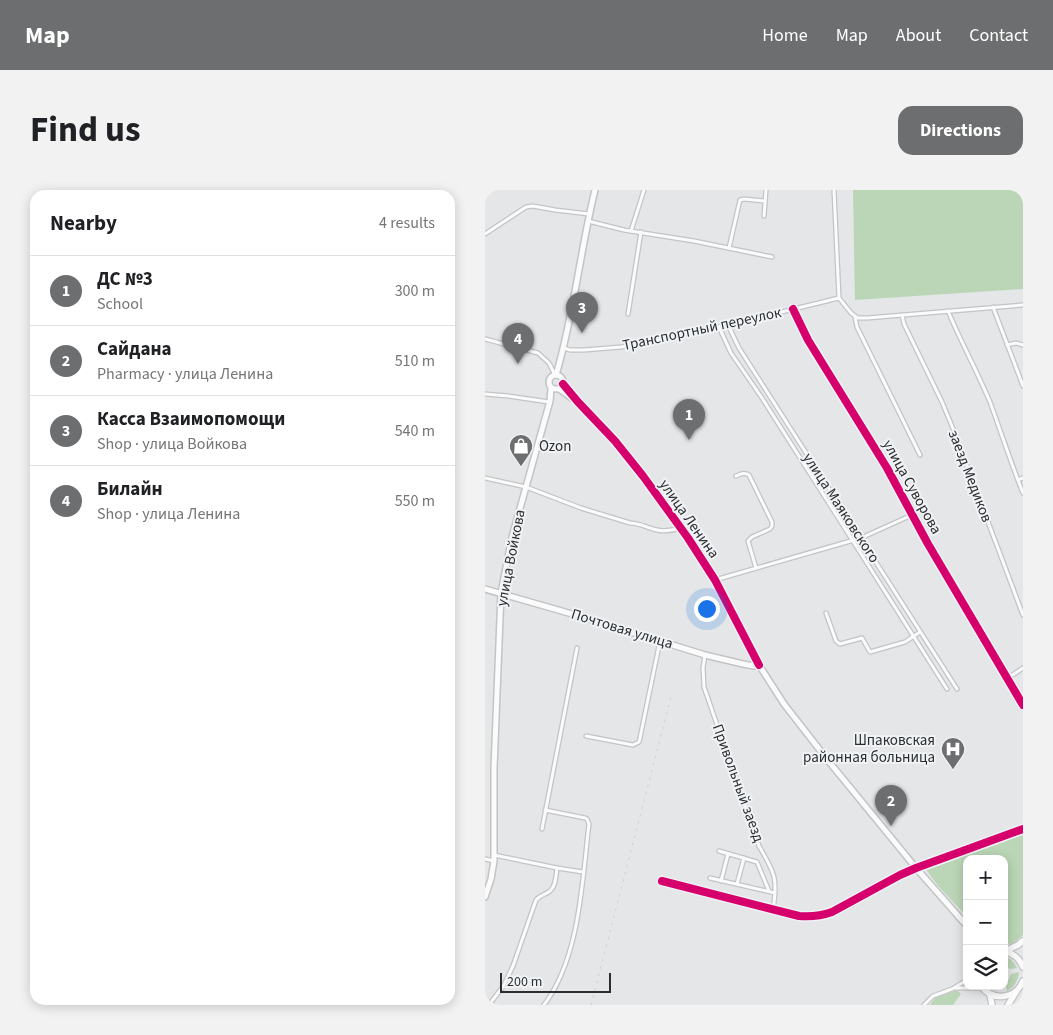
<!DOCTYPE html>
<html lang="en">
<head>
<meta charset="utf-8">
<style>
	body { margin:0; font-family:"Source Sans 3",sans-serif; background:#f2f2f2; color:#202124 }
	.controls { position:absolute; right:15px; bottom:15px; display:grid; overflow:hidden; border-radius:10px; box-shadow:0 2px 12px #0003 }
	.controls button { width:45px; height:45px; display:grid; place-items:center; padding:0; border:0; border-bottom:1px solid #e0e0e0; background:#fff; color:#202124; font:25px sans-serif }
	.scale { position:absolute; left:15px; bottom:12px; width:111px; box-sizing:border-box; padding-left:5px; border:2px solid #2c2d2e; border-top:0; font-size:14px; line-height:18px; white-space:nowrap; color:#2c2d2e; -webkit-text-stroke:4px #f0f3f6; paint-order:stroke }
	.you { position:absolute; left:221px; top:418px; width:18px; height:18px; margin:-12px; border:4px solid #fff; border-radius:50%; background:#1a73e8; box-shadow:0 0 0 8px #1a73e833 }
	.badge { display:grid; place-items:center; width:32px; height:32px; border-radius:50%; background:#6c6e6f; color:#fff; font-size:16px; font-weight:700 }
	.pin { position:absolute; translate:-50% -41px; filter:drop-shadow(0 1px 2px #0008) }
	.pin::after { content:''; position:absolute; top:26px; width:18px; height:15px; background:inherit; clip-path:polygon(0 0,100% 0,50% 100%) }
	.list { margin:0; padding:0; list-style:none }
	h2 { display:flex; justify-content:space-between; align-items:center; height:65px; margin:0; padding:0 20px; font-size:21px }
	h2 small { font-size:16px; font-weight:400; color:#757577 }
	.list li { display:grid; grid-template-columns:32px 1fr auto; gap:15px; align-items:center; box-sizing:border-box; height:70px; padding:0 20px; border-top:1px solid #e0e0e0 }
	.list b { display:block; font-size:19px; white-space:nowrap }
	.list p { margin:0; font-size:16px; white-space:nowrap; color:#757577 }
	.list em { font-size:16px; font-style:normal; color:#757577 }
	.icon { flex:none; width:28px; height:28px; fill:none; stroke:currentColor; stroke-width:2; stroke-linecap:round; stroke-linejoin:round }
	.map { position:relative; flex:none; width:538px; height:815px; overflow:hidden; border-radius:15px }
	header { display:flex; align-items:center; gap:30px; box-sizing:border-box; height:70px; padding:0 25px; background:#6c6e6f; color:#fff }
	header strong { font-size:24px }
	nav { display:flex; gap:28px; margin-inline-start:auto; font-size:18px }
	.intro { display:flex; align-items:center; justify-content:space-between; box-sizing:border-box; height:120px; padding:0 30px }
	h1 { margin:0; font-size:35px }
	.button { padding:12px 22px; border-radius:15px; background:#6c6e6f; color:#fff; font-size:18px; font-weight:700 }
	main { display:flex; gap:30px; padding:0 30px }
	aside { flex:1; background:#fff; border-radius:15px; box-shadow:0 2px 12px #0003 }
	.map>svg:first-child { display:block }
</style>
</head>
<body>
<header>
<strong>Map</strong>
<nav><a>Home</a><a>Map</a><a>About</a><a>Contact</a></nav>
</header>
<div class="intro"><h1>Find us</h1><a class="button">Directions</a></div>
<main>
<aside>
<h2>Nearby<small>4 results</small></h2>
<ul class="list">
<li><span class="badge">1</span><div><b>ДС №3</b><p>School</p></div><em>300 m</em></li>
<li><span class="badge">2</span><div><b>Сайдана</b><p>Pharmacy · улица Ленина</p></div><em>510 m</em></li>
<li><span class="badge">3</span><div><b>Касса Взаимопомощи</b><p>Shop · улица Войкова</p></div><em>540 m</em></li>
<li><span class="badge">4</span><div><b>Билайн</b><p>Shop · улица Ленина</p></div><em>550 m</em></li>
</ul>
</aside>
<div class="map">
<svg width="538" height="815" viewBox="0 0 538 815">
	<rect width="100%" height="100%" fill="#e4e6e8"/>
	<g fill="#bbd6b6">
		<path d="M 368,0 L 538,0 L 538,99 L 370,110 Z"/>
		<path d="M 538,645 L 538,745 L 529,753 L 519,755 L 519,669 L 482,669 L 482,727 C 468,711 452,697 441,679 L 441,677 L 449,674 L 452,676 L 467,671 L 465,669 L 497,657 Z"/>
		<path d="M 519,767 C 526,768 529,772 532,778 L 525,779 L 519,775 Z"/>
		<path d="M 534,782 C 533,791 530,797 522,801 L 520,793 L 524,789 L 526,784 Z"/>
		<path d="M 469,801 L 473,801 L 476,804 L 468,815 L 445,815 L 450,808 Z"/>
	</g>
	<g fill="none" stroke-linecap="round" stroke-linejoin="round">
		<g stroke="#c3c4c6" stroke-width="5.5">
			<g id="street">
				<path d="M 349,0 L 354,108 L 366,123 L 370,126 L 373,128 L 382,128 L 538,115"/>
				<path d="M 279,26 L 281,0"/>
				<path d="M 103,31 L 139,40 L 209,51 L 287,67"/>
				<path d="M 146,41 L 159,0"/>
				<path d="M 0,44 L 41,17 L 48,16 L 70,20 L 104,24"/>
				<path d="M 244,58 L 255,10 L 259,9 L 280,11"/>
				<path d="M 508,117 L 538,196"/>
				<path d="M 308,119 L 323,150 L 402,278 L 443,354 L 538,515"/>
				<path d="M 463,121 C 476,152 492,181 505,212 C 516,242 526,273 538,303"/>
				<path d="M 143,124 L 156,42"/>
				<path d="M 417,125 L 419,134 L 457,212 L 469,241 L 538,425"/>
				<path d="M 370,127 L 372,137 L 435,265"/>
				<path d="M 243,135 L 254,158 L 472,499"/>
				<path d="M 234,137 L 246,163 L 277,208 L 462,499"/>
				<path d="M 0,149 L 53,163 L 64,173 L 70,185"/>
				<path d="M 522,155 L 531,153 L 538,155"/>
				<path d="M 79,158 L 85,160 L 99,160 L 136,157 L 153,154 L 243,135 L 354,108"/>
				<path d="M 0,204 L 23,206 L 64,212"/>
				<path d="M 251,286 C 256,284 259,282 264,285 L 287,332 L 287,336 L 285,339 L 267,347 L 263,351 L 271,378"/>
				<path d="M 0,288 L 41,297 L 96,318 L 145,333 C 155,333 162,338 172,340 C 180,342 188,340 196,338"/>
				<path d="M 533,290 L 538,288"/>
				<path d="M 230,390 L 376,348 L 427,325"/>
				<path d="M 341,423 L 351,451 L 355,454 L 377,448 L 385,462 L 420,452 L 435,442"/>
				<path d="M 220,465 L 218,478 L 219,497 L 274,656 C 290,683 293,689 288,720"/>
				<path d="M 523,488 L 538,478"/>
				<path d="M 101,546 L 148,555 L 154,552 L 155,548 L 175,451"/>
				<path d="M 57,639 L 92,458"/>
				<path d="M 234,661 L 272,672 L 284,701"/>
				<path d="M 9,665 L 72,678 L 98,682"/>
				<path d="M 0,669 L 9,671"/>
				<path d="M 225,688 L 290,703"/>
				<path d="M 177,691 L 314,726 L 324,727 L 336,726 L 347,722 L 415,685 L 431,678"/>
				<path d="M 236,691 L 243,664"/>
				<path d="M 252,694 L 259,668"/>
				<path d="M 470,798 L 496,798"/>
				<path d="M 4,815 L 19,795 L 28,776 L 51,710 C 55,705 60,705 65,701 C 71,696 71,685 72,678"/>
				<path d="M 59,815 C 95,767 97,692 104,634 L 102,629 L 100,628 L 60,620"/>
				<path d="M 439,815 L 448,806 L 467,799 L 482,790"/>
			</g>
		</g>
		<g stroke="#c3c4c6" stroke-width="8">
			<g id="secondary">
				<circle cx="71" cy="192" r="7"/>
				<path d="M 71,185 C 89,125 95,61 110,0"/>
				<path d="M 78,194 L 93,212 L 130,251 L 158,286 L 203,348 L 230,390 L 274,475 L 299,514 L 345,573 L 431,678 L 482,736"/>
				<path d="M 74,199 L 88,209"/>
				<path d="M 0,399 L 101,428 L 220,465 L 258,474 L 269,476 L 274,475"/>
				<path d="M 431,678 L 538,639"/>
				<path d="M 0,707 L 6,689 L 9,671 L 9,578 L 16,403 L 27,347 L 65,211 L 66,198"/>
			</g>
		</g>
		<g stroke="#c3c4c6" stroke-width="8">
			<g id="primary">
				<path d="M 519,761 C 529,764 534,768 538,777"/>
				<path d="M 520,761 L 533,755 L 538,751"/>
				<path d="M 496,796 C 508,812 531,809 538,791"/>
				<path d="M 505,805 L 507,815"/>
				<path d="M 523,815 L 531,802"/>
			</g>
		</g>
		<use href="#street" stroke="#fbfbfc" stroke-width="3"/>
		<use href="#secondary" stroke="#fbfbfc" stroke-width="5"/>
		<use href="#primary" stroke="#fbfbfc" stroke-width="5.5"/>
		<path stroke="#cecece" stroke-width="1" stroke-dasharray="2.5 5" stroke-linecap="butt" d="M 106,815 L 187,503"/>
		<g stroke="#f0f3f6" stroke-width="11">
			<g id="cycleway">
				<path d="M 308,119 L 323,150 L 402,278 L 443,354 L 538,515"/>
				<path d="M 78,194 L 93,212 L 130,251 L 158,286 L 203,348 L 230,390 L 274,475"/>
				<path d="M 177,691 L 314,726 C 326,727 336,726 347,722 L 415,685 L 431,678 L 538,639"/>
			</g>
		</g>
		<use href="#cycleway" stroke="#d6006c" stroke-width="8"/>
	</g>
	<defs>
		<g id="shop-pin" transform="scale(1.25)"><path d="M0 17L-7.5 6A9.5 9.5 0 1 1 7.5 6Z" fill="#6c6e6f" stroke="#f0f3f6"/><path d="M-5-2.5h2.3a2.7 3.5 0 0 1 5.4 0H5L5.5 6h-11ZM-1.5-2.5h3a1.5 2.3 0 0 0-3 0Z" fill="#fff"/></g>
		<g id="hospital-pin" transform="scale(1.25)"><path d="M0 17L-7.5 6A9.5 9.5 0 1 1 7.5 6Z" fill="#6c6e6f" stroke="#f0f3f6"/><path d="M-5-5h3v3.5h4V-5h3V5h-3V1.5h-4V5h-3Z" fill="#fff"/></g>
	</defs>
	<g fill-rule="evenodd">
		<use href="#shop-pin" x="36" y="256"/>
		<use href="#hospital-pin" x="468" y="559"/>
	</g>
	<g text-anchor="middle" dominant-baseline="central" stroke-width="4" stroke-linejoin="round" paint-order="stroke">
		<g font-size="15" fill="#2c2d2e" stroke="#f0f3f6">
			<text transform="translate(217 139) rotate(-12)">Транспортный переулок</text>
			<text transform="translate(485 286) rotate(69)">заезд Медиков</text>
			<text transform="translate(427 297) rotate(61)">улица Суворова</text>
			<text transform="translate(356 318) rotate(57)">улица Маяковского</text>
			<text transform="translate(204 329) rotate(55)">улица Ленина</text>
			<text transform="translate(26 368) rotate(-79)">улица Войкова</text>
			<text transform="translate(137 439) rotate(17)">Почтовая улица</text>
			<text transform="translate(253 593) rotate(70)">Привольный заезд</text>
		</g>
		<g font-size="15" fill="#2c2d2e" stroke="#f0f3f6" text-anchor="start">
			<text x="54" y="256">Ozon</text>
			<text x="450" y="550" text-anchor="end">Шпаковская<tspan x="450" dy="17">районная больница</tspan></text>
		</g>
	</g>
</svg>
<div class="controls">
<button>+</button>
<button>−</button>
<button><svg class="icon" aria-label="layers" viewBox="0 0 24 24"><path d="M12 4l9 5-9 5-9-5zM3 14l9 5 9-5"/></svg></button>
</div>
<div class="scale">200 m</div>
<div class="you"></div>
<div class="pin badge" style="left:204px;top:250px">1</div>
<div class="pin badge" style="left:406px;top:636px">2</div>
<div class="pin badge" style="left:97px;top:143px">3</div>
<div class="pin badge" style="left:33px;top:174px">4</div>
</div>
</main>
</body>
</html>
